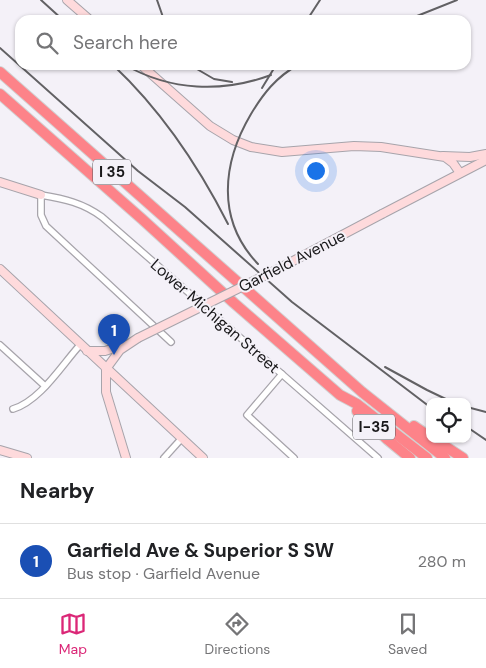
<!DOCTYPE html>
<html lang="en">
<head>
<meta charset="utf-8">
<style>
	body { margin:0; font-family:"DM Sans",sans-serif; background:#f6f6f6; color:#202124 }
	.controls { position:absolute; right:15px; bottom:15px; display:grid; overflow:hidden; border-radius:10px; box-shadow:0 1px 4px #0004 }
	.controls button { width:45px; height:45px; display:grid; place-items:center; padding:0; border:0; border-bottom:1px solid #e0e0e0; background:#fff; color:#202124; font:25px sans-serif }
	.you { position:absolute; left:315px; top:170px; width:18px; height:18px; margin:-12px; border:4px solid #fff; border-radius:50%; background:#1a73e8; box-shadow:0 0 0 8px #1a73e833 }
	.badge { display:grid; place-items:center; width:32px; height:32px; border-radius:50%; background:#db2777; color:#fff; font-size:16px; font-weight:700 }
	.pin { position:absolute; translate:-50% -41px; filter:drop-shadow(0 1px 2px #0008) }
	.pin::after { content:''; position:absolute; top:26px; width:18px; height:15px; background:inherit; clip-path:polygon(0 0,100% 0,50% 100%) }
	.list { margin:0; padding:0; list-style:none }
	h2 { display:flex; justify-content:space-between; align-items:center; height:65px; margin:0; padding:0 20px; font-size:21px }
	h2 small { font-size:16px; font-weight:400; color:#757577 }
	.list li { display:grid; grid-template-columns:32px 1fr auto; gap:15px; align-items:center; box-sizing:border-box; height:75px; padding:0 20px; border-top:1px solid #e0e0e0 }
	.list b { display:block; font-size:19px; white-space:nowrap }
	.list p { margin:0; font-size:16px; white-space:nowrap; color:#757577 }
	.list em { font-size:16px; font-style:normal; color:#757577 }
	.icon { flex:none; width:28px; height:28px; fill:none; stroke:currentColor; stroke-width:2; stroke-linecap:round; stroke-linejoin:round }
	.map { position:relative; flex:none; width:486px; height:458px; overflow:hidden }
	.search { position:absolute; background:#fff; box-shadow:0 1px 4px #0004; left:15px; right:15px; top:15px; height:55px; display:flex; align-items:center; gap:12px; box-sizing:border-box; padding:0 18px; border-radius:15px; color:#757577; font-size:19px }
	.sheet { height:140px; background:#fff }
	nav { display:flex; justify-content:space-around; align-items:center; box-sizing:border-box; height:70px; border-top:1px solid #e0e0e0; background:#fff; font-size:14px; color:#757577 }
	nav a { display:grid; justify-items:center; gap:2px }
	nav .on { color:#db2777 }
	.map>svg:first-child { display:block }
</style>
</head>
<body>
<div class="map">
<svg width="486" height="458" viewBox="0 0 486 458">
	<rect width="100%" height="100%" fill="#f4f1f8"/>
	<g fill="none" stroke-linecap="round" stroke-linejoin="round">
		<g stroke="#a7a4ab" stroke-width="8">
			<g id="street">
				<path d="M 171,342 L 46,226 L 41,215 L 41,195 C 65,199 83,203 102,217 L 378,458"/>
				<path d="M 0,345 L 45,386"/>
				<path d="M 282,374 L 247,415 L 294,458"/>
				<path d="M 13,409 C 40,401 61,366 80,345"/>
				<path d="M 164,458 L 182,438"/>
			</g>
		</g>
		<g stroke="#a7a4ab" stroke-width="10">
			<g id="secondary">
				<path d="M 67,0 L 90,20"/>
				<path d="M 141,65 L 210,126 L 233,140 L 251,147 L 282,152 L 354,146 L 381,147 L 445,157 L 453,163 L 460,173"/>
				<path d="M 443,156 L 470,157 L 486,154"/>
				<path d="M 0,182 L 41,195"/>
				<path d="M 382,214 L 486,160"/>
				<path d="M 0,269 L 203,458"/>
				<path d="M 87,351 L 105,351 L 124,345"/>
				<path d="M 106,369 L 106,392 L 126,458"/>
				<path d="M 106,369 L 120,350 L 138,338"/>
				<path d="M 0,450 L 27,458"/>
			</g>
		</g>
		<g stroke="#d1d1d1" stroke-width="12">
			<g id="highway">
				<path d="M 0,72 L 362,392 L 445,458"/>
				<path d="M 0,94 L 142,219 L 234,303 L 340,395 L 357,404 L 427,458"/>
				<path d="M 357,411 L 388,440 L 410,458"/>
				<path d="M 414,426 L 430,437"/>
				<path d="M 434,439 L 463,458"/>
			</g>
		</g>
		<use href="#street" stroke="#fff" stroke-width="5.5"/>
		<use href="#secondary" stroke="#fedadc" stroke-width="8"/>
		<use href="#highway" stroke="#fd8389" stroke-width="10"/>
		<g stroke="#626164" stroke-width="2">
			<path d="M 41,0 L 63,20"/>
			<path d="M 157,0 L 164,20"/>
			<path d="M 307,20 L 320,0"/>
			<path d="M 407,20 L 457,0"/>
			<path d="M 0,48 L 138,171 L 185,207 L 292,302 L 430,407"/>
			<path d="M 113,65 C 162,111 198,165 228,224"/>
			<path d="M 125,65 C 171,91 222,93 271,75"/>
			<path d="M 190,65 L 214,79 L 232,82"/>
			<path d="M 262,88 L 276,65"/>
			<path d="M 258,264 C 216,220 222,163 251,114 C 263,94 276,77 298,65"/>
			<path d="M 385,367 L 427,390 L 452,402"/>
			<path d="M 467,407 L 486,412"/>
			<path d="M 467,427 L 486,440"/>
		</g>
		<g stroke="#a7a4ab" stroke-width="10" stroke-linecap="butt">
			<path id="secondary-bridge" d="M 138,338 L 276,270 L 382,214"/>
		</g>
		<use href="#secondary-bridge" stroke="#fedadc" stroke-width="8"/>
	</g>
	<g text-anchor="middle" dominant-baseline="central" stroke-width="4" stroke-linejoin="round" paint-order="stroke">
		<g fill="#f4f1f8" stroke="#5b595d" stroke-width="1">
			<rect x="93" y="159.5" width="38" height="25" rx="4"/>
			<rect x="353" y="414.5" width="42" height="25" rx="4"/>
		</g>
		<g font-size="15" font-weight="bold" fill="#19181a">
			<text x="112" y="172">I 35</text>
			<text x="374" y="427">I-35</text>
		</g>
		<g font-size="16" fill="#19181a" stroke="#f4f1f8">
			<text transform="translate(292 261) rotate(-27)">Garfield Avenue</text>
			<text transform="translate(215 316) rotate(41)">Lower Michigan Street</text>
		</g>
	</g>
</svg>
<div class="controls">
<button><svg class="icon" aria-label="locate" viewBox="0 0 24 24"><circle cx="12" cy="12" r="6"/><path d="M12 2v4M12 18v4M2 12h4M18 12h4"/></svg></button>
</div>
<div class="you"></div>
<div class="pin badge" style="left:114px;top:355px;background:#1a4fb4">1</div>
<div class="search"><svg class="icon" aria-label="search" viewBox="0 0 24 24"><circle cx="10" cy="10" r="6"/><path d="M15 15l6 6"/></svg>Search here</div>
</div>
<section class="sheet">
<h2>Nearby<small></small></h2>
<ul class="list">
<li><span class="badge" style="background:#1a4fb4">1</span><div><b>Garfield Ave &amp; Superior S SW</b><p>Bus stop · Garfield Avenue</p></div><em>280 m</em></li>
</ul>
</section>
<nav>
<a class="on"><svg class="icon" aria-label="map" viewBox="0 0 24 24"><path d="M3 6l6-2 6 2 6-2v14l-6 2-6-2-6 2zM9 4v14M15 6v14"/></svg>Map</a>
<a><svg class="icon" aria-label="directions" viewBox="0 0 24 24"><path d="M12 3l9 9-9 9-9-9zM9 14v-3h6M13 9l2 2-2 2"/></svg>Directions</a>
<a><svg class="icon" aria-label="saved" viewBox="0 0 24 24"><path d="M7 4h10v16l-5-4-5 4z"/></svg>Saved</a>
</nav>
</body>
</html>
